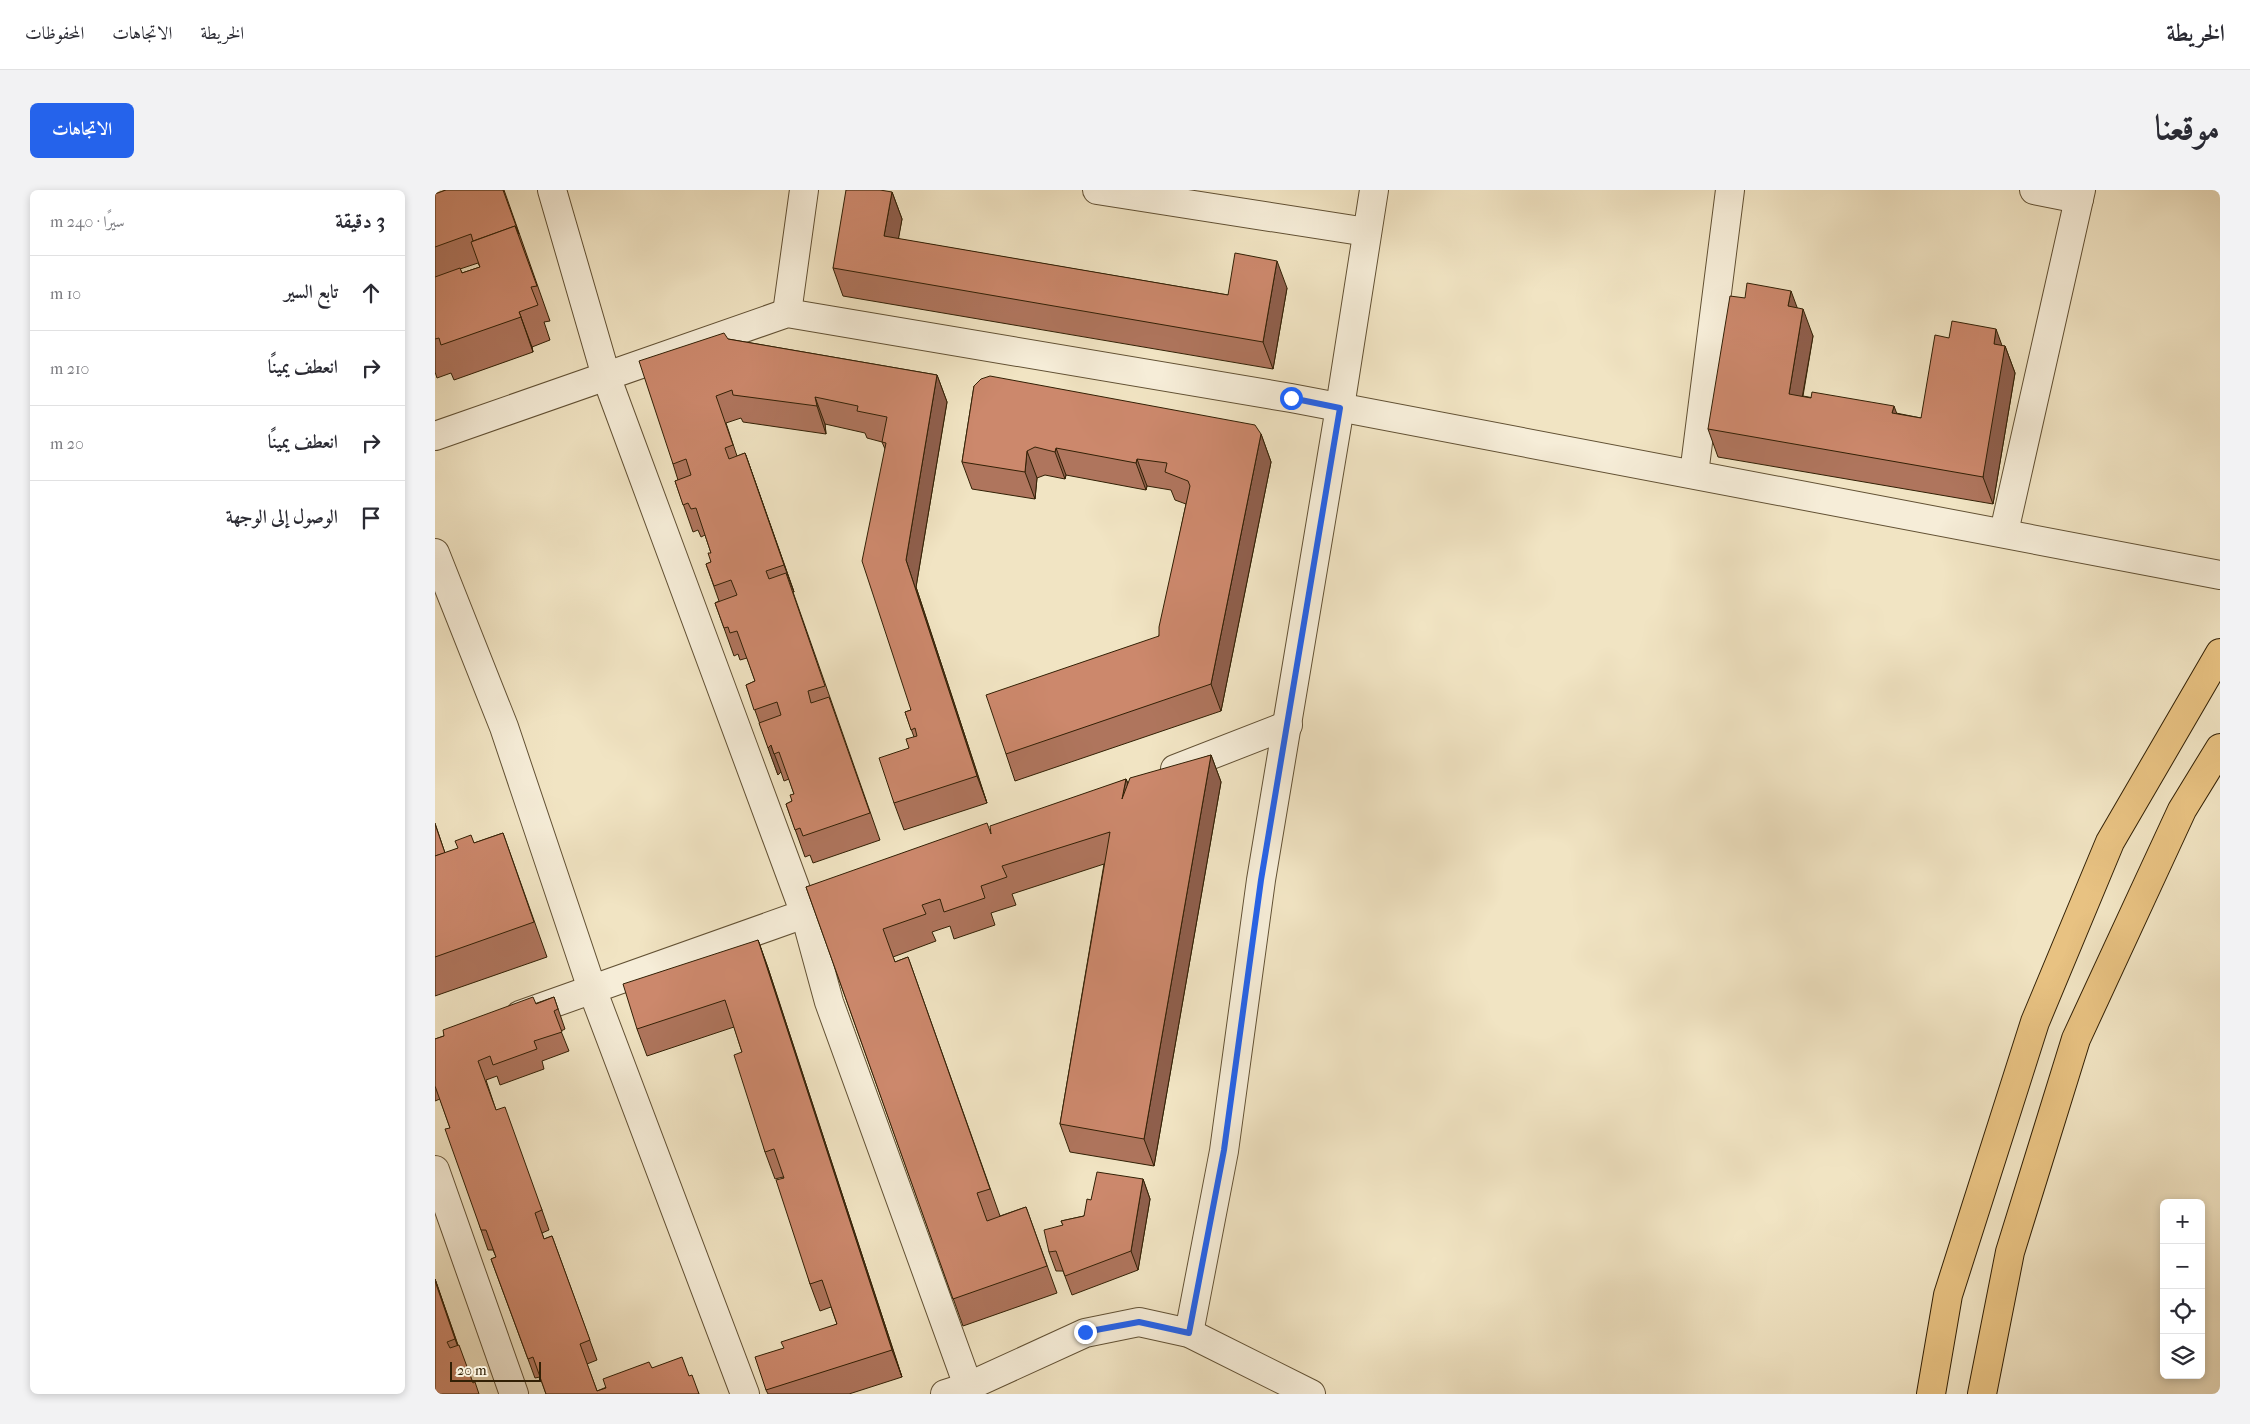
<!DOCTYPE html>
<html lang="ar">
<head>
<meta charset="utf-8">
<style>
	body { margin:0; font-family:"IM FELL French Canon",Amiri,serif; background:#f2f2f3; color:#2b2b33; direction:rtl }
	.controls { position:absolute; right:15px; bottom:15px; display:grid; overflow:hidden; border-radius:8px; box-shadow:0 2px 8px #0003 }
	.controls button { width:45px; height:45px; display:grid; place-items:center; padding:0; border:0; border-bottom:1px solid #e1e1e2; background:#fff; color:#2b2b33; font:25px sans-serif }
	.scale { position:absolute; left:15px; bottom:12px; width:91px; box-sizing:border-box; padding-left:5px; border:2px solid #322005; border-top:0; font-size:14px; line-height:18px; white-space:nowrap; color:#322005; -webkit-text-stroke:4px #f6edd8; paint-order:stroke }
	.stop { position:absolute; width:15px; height:15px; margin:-11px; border:4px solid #2563eb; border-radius:50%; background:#fff }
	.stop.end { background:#2563eb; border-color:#fff; box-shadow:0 1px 5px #0008 }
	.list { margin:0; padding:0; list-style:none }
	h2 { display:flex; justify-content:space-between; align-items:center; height:65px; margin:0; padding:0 20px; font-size:21px }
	h2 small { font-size:16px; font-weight:400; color:#7c7c81 }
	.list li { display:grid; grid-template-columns:32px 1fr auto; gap:15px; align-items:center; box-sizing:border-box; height:75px; padding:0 20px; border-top:1px solid #e1e1e2 }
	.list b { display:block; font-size:19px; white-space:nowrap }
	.list em { font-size:16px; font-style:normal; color:#7c7c81 }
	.icon { flex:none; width:28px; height:28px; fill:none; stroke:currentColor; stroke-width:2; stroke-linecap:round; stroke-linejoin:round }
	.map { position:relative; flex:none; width:1785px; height:1204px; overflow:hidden; direction:ltr; border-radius:8px }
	header { display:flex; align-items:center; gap:30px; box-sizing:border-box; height:70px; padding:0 25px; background:#fff; border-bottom:1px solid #e1e1e2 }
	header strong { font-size:24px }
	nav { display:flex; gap:28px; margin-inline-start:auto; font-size:18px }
	.intro { display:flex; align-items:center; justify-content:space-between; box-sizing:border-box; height:120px; padding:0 30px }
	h1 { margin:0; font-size:35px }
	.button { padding:12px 22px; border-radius:8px; background:#2563eb; color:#fff; font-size:18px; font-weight:700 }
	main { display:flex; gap:30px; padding:0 30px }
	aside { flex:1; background:#fff; border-radius:8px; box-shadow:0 2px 8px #0003 }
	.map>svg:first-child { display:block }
</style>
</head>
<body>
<header>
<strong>الخريطة</strong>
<nav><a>الخريطة</a><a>الاتجاهات</a><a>المحفوظات</a></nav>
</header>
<div class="intro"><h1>موقعنا</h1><a class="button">الاتجاهات</a></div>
<main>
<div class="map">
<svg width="1785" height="1204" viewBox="0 0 1785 1204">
	<rect width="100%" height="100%" fill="#f1e4c3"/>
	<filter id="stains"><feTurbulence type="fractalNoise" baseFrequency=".004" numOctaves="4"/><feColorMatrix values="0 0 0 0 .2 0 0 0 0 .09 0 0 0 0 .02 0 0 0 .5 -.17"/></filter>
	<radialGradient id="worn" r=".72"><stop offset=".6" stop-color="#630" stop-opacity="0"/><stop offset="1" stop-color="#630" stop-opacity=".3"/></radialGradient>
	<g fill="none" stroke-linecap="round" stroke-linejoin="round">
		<g stroke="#625134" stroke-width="30">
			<g id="minor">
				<path d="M 117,0 L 171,186 L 370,724 L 394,812 L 536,1204"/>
				<path d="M 662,0 L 932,42"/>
				<path d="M 1599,0 L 1644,9"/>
				<path d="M 352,123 L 369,0"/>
				<path d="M 0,246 L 352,123 L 856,208 L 1785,385"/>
				<path d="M 1259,284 L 1295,0"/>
				<path d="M 1569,342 L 1646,0"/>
				<path d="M 0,363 L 69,537 L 157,799 L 310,1204"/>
				<path d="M 740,579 L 853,535"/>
				<path d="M 85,825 L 386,718"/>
				<path d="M 0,980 L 79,1204"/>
				<path d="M 754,1143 L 789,961 L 826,690 L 905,217 L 939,0"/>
				<path d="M 510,1204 L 532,1197 L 650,1143 L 704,1132 L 754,1143 L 876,1204"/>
			</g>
		</g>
		<g stroke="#322005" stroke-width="30">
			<g id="major">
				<path d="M 1496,1204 L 1513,1105 L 1600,832 L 1675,652 L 1785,463"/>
				<path d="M 1547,1204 L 1575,1062 L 1641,849 L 1747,620 L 1785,558"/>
			</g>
		</g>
		<use href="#minor" stroke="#f6edd8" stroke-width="28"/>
		<use href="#major" stroke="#e8c282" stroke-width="28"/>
	</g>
	<g fill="#af755d" stroke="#322005" fill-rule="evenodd">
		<path d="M 11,0 L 69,0 L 115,131 L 109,132 L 115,150 L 97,157 L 98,162 L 19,190 L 16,183 L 2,188 L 0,182 L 0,4 ZM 43,73 L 45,77 L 27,83 L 25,79 Z"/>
		<path d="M 457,2 L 467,29 L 463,49 L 793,105 L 852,98 L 838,179 L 408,106 L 398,78 Z"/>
		<path d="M 1362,118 L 1378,146 L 1368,206 L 1461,223 L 1486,228 L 1567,156 L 1570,156 L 1580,183 L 1558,314 L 1283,267 L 1273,239 Z"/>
		<path d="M 293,149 L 502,185 L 512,212 L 481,397 L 552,613 L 469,640 L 459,613 L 474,558 L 479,547 L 470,522 L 476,520 L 450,259 L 447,252 L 432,248 L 430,243 L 390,234 L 391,244 L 308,232 L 306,228 L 291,233 L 302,266 L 310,263 L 359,402 L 358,402 L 445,650 L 378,673 L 375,665 L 370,667 L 351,614 L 357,611 L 359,604 L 354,589 L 349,591 L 346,582 L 343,585 L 311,495 L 320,491 L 312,468 L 305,470 L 303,464 L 299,466 L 280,413 L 284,411 L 271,374 L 276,372 L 276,363 L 270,345 L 266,347 L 263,340 L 258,342 L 240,291 L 243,290 L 238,274 Z"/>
		<path d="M 539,196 L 826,244 L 836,272 L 786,521 L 580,591 L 571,564 L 724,446 L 751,314 L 740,310 L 736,300 L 712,296 L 711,300 L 631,285 L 630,289 L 610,285 L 602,288 L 600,309 L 537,299 L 527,272 Z"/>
		<path d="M 776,565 L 786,592 L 719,976 L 635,962 L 625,934 L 669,674 L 577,704 L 581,715 L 556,723 L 560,735 L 519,749 L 515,736 L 497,742 L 501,751 L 458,767 L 460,772 L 473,767 L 565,1026 L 591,1017 L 622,1103 L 528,1136 L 371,697 L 556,644 L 691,589 L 693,593 Z"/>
		<path d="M 0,633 L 10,663 L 68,643 L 112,767 L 0,806 Z"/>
		<path d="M 323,750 L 333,778 L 467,1187 L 414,1204 L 333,1204 L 331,1200 L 349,1158 L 402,1134 L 396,1117 L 385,1121 L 375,1094 L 348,987 L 340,989 L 330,962 L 307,862 L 299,837 L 212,866 L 202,839 Z"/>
		<path d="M 119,807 L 130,839 L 126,841 L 134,861 L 107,871 L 109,879 L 65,895 L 62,886 L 51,890 L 61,920 L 107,1020 L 114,1040 L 107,1043 L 109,1049 L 117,1046 L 162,1170 L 152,1174 L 162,1201 L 217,1178 L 254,1186 L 264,1204 L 111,1204 L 105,1187 L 100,1188 L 56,1069 L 61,1067 L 58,1060 L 53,1060 L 46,1040 L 15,938 L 5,909 L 0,911 L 0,849 Z"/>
		<path d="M 708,989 L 715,1009 L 703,1080 L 637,1105 L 628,1081 L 621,1081 L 614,1062 L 628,1035 L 626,1031 L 649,1026 L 656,1010 Z"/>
		<path d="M 0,1089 L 23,1155 L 38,1193 L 0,1204 Z"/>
	</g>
	<g fill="#8f5f4c" stroke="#322005">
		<path d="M 457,2 L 467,29 L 459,74 L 449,46 Z"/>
		<path d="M 842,71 L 852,98 L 838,179 L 828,152 Z"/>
		<path d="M 1356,101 L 1366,128 L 1353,116 Z"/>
		<path d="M 1368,119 L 1378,146 L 1363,231 L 1354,204 Z"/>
		<path d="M 84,122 L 97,157 L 98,162 L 86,127 Z"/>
		<path d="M 1561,139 L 1569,161 L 1570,156 L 1580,183 L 1558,314 L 1548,287 L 1559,154 Z"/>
		<path d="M 502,185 L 512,212 L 481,397 L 552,613 L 542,586 L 471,370 Z"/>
		<path d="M 380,207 L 390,234 L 391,244 L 382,216 Z"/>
		<path d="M 1459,216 L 1469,243 L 1457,223 Z"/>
		<path d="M 826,244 L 836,272 L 786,521 L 776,494 Z"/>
		<path d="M 621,258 L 631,285 L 630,289 L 620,262 Z"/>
		<path d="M 592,261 L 602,288 L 600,309 L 590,282 Z"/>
		<path d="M 310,263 L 320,291 L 359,402 L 349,375 Z"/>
		<path d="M 702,269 L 712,296 L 711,300 L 701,273 Z"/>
		<path d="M 336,555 L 346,582 L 343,585 L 333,558 Z"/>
		<path d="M 776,565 L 786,592 L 719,976 L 709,949 Z"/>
		<path d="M 691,589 L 701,617 L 687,609 Z"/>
		<path d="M 323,750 L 333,778 L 467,1187 L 457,1160 Z"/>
		<path d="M 708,989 L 715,1009 L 703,1080 L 696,1061 Z"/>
		<path d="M 0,1089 L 30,1176 L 20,1149 Z"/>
	</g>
	<g fill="#cc886c" stroke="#322005">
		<path d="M 11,0 L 68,0 L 84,44 L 80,36 L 38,51 L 36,44 L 0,57 L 0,4 Z"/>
		<path d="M 411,0 L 445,0 L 457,2 L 449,46 L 793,105 L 800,63 L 842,71 L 828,152 L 398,78 Z"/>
		<path d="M 80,36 L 102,96 L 96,97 L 103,115 L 84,122 L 86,127 L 6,155 L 4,148 L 0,149 L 0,87 L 25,78 L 27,83 L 45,77 L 36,52 Z"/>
		<path d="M 1312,93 L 1356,101 L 1353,116 L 1368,119 L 1354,204 L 1376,208 L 1377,202 L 1459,216 L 1457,223 L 1486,228 L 1500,145 L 1514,148 L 1517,131 L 1561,139 L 1559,154 L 1570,156 L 1548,287 L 1273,239 L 1295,106 L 1310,108 Z"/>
		<path d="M 289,143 L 293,149 L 502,185 L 471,370 L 542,586 L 459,613 L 444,568 L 474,558 L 471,549 L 482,546 L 480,538 L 476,540 L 470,522 L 476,520 L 427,371 L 451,253 L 447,252 L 452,227 L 422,221 L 423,216 L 380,207 L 382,216 L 298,205 L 297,200 L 281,206 L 298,255 L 290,258 L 294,269 L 310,263 L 349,375 L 331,381 L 334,389 L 351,383 L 390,496 L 373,501 L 376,513 L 394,507 L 435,623 L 368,646 L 365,638 L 360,640 L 351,614 L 357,611 L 355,605 L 359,604 L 344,562 L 339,564 L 336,555 L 333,558 L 324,533 L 346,525 L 342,512 L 319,520 L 311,495 L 320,491 L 302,441 L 295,443 L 293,437 L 289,438 L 280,413 L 302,405 L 296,390 L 279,396 L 271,374 L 276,372 L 273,363 L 276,363 L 261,318 L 256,319 L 253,313 L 248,315 L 240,291 L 256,285 L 251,269 L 238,274 L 204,171 Z"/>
		<path d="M 555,186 L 820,235 L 826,244 L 776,494 L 571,564 L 551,505 L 724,446 L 724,437 L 755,296 L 753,291 L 730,282 L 732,273 L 702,269 L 701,273 L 621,258 L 620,262 L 600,257 L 592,261 L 590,282 L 527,272 L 539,196 L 546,189 Z"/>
		<path d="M 776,565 L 709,949 L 625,934 L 675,642 L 567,676 L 572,687 L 546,696 L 550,708 L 509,722 L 505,709 L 487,715 L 491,724 L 448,739 L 460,772 L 473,767 L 555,999 L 542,1003 L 552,1031 L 591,1017 L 612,1076 L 518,1109 L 371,697 L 552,633 L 556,644 L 555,636 L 691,589 L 687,609 L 695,588 Z"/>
		<path d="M 0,634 L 10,663 L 0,666 Z"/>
		<path d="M 68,643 L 99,732 L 0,767 L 0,666 L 23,658 L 20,651 L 36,645 L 39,653 Z"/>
		<path d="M 323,750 L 457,1160 L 331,1200 L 320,1167 L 349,1158 L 346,1152 L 402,1134 L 387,1090 L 375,1094 L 341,990 L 349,988 L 339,959 L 330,962 L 299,865 L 307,862 L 290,810 L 202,839 L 188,794 Z"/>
		<path d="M 98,807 L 101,814 L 119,807 L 123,819 L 119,821 L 127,842 L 99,851 L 102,859 L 58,875 L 55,866 L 43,871 L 61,920 L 70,917 L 107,1020 L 100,1023 L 109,1049 L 117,1046 L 155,1150 L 145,1154 L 162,1201 L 171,1198 L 168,1189 L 214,1172 L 217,1178 L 247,1167 L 254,1186 L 257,1185 L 264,1204 L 111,1204 L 98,1167 L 93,1169 L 56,1069 L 61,1067 L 51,1040 L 46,1040 L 10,939 L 15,938 L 0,896 L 0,849 L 9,846 L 8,840 Z"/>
		<path d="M 662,982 L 708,989 L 696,1061 L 630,1086 L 621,1061 L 614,1062 L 609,1040 L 628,1035 L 626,1031 L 649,1026 L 652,1009 L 656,1010 Z"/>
		<path d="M 0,1091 L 20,1149 L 12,1152 L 15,1158 L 24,1155 L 38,1193 L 40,1192 L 44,1204 L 0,1204 Z"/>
	</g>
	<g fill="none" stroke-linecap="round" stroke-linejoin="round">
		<path stroke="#2563eb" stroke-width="6" d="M 650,1142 L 704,1132 L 754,1143 L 789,960 L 826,690 L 905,218 L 856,208"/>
	</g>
	<rect width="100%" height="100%" filter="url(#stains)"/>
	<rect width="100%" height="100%" fill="url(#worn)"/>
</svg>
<div class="controls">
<button>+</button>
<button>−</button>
<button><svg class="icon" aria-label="locate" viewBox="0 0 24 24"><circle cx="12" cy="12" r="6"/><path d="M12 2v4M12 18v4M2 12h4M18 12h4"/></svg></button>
<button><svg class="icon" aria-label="layers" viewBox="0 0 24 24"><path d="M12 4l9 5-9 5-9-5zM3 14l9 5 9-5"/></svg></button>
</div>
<div class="scale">20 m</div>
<div class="stop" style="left:856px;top:208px"></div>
<div class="stop end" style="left:650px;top:1142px"></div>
</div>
<aside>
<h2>3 دقيقة<small>سيرًا · 240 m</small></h2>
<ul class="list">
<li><svg class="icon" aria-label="ahead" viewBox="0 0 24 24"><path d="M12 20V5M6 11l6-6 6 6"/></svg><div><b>تابع السير</b></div><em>10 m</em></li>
<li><svg class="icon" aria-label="right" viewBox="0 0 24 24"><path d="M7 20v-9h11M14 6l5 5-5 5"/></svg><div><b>انعطف يمينًا</b></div><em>210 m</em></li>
<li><svg class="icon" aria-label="right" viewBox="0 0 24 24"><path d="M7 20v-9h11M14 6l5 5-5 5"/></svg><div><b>انعطف يمينًا</b></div><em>20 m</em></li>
<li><svg class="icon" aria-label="arrive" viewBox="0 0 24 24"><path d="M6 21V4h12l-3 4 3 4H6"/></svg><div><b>الوصول إلى الوجهة</b></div></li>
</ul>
</aside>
</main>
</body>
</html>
